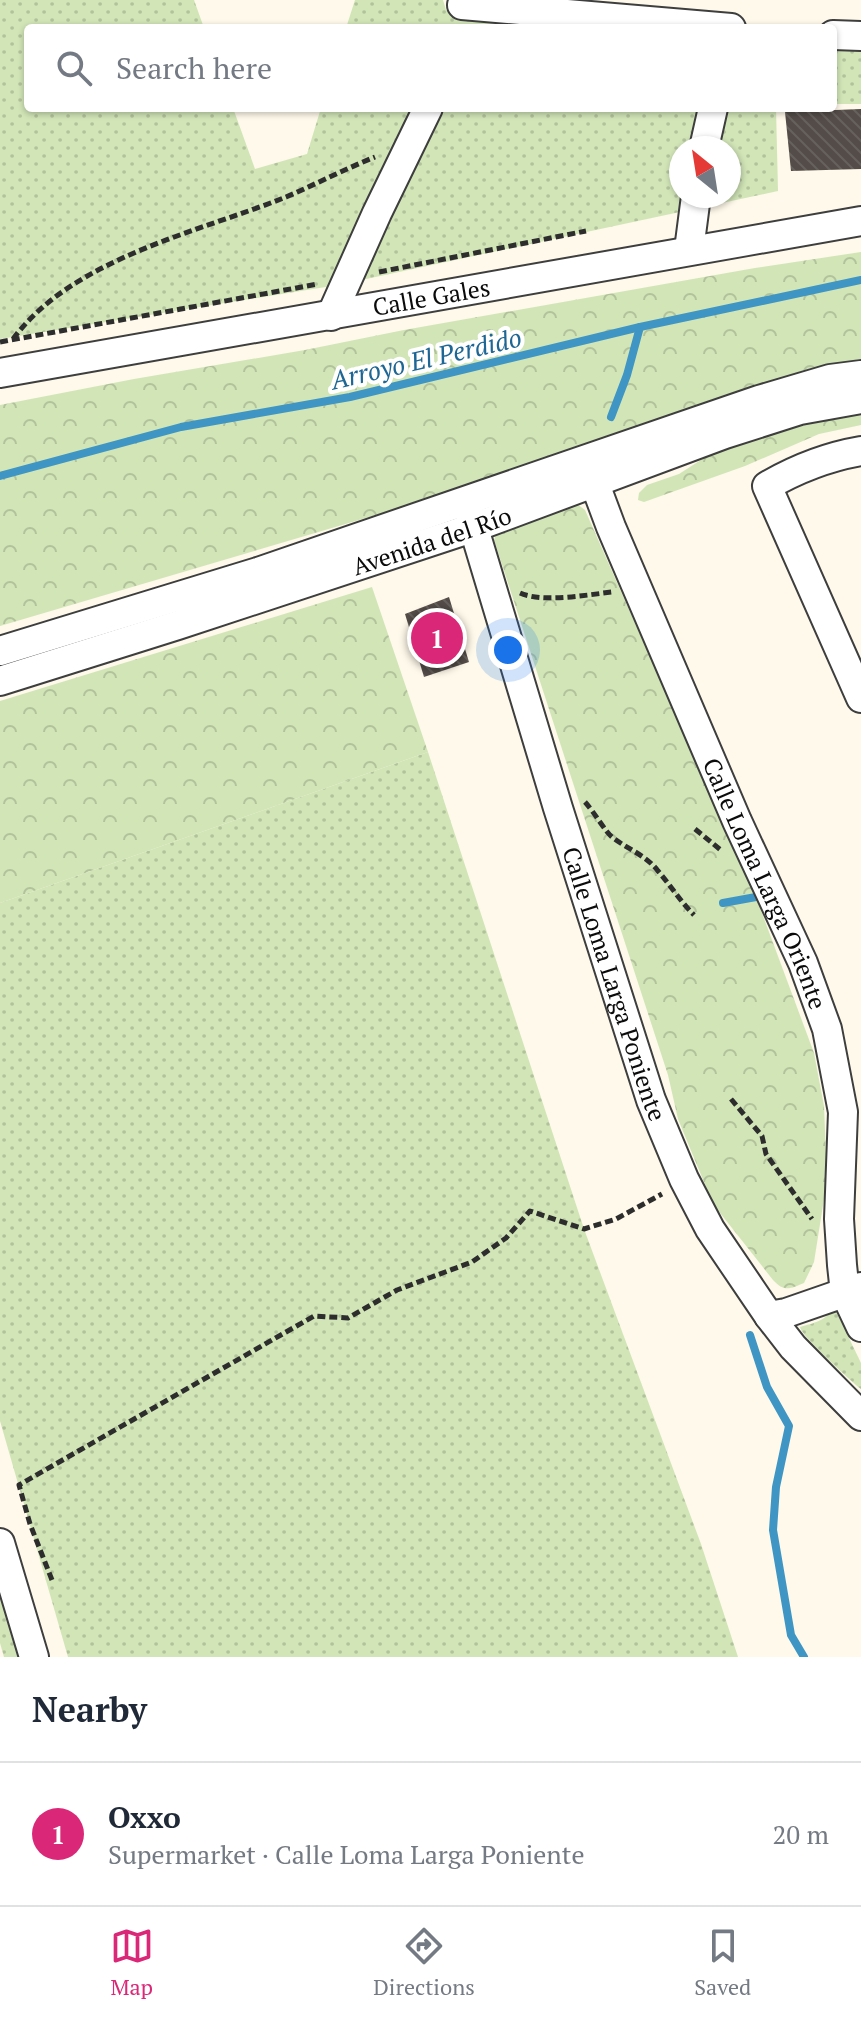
<!DOCTYPE html>
<html lang="en">
<head>
<meta charset="utf-8">
<style>
	body { margin:0; font-family:"PT Serif",serif; background:#f2f2f3; color:#1f2937 }
	.compass { position:absolute; left:669px; top:136px; width:72px; height:72px; border-radius:50%; background:#fff; box-shadow:0 2px 6px #0004; rotate:330deg }
	.you { position:absolute; left:508px; top:650px; width:28px; height:28px; margin:-20px; border:6px solid #fff; border-radius:50%; background:#1a73e8; box-shadow:0 0 0 12px #1a73e833 }
	.badge { display:grid; place-items:center; width:52px; height:52px; border-radius:50%; background:#db2777; color:#fff; font-size:26px; font-weight:700 }
	.pin { position:absolute; translate:-50% -50%; border:4px solid #fff; box-shadow:0 2px 8px #0006 }
	.list { margin:0; padding:0; list-style:none }
	h2 { display:flex; justify-content:space-between; align-items:center; height:104px; margin:0; padding:0 32px; font-size:34px }
	h2 small { font-size:26px; font-weight:400; color:#747a83 }
	.list li { display:grid; grid-template-columns:52px 1fr auto; gap:24px; align-items:center; box-sizing:border-box; height:144px; padding:0 32px; border-top:2px solid #e0e1e3 }
	.list b { display:block; font-size:30px; white-space:nowrap }
	.list p { margin:0; font-size:26px; white-space:nowrap; color:#747a83 }
	.list em { font-size:26px; font-style:normal; color:#747a83 }
	.icon { flex:none; width:44px; height:44px; fill:none; stroke:currentColor; stroke-width:2; stroke-linecap:round; stroke-linejoin:round }
	.map { position:relative; flex:none; width:861px; height:1657px; overflow:hidden }
	.search { position:absolute; background:#fff; box-shadow:0 2px 6px #0004; left:24px; right:24px; top:24px; height:88px; display:flex; align-items:center; gap:20px; box-sizing:border-box; padding:0 28px; border-radius:8px; color:#747a83; font-size:30px }
	.sheet { height:248px; background:#fff }
	nav { display:flex; justify-content:space-around; align-items:center; box-sizing:border-box; height:112px; border-top:2px solid #e0e1e3; background:#fff; font-size:22px; color:#747a83 }
	nav a { display:grid; justify-items:center; gap:4px }
	nav .on { color:#db2777 }
	.map>svg:first-child { display:block }
</style>
</head>
<body>
<div class="map">
<svg width="861" height="1657" viewBox="0 0 861 1657">
	<defs>
		<pattern id="grass-dots" width="8" height="8" patternUnits="userSpaceOnUse" patternTransform="scale(2)"><rect width="8" height="8" fill="#d1e5b7"/><path d="M2 2h.1M6 6h.1" fill="none" stroke="#b2c39c" stroke-width="1.8" stroke-linecap="round"/></pattern>
		<pattern id="park-crowns" width="20" height="18" patternUnits="userSpaceOnUse" patternTransform="scale(2)"><rect width="20" height="18" fill="#d1e5b7"/><path d="M2 6a3 3 0 1 1 6 0M12 15a3 3 0 1 1 6 0" fill="none" stroke="#b2c39c"/></pattern>
		<pattern id="building-back-hatch" width="6" height="6" patternUnits="userSpaceOnUse" patternTransform="scale(2)"><rect width="6" height="6" fill="#534c48"/><path d="M-1 5l2 2M0 0l6 6M5-1l2 2" fill="none" stroke="#67615e"/></pattern>
	</defs>
	<rect width="100%" height="100%" fill="#fef9ea"/>
	<g fill="url(#grass-dots)" fill-rule="evenodd">
		<path d="M 0,0 L 194,0 L 204,28 L 28,28 L 28,108 L 233,108 L 255,169 L 307,154 L 321,108 L 776,108 L 778,191 L 338,285 L 0,339 ZM 681,148 L 729,148 L 729,196 L 681,196 Z"/>
		<path d="M 355,0 L 443,0 L 446,10 L 470,20 L 573,28 L 346,28 Z"/>
		<path d="M 833,49 L 861,51 L 861,104 L 833,104 Z"/>
		<path d="M 428,752 L 584,1229 L 701,1544 L 738,1657 L 68,1657 L 0,1421 L 0,903 Z"/>
		<path d="M 834,1307 L 861,1363 L 861,1389 C 850,1380 802,1337 800,1327 C 814,1323 826,1321 834,1307 Z"/>
		<path d="M 0,1596 L 20,1657 L 4,1657 L 0,1643 Z"/>
	</g>
	<g fill="url(#park-crowns)">
		<path d="M 861,252 L 861,359 L 811,368 L 403,507 L 0,626 L 0,405 L 134,379 L 305,350 L 404,330 L 755,268 Z"/>
		<path d="M 861,406 L 861,425 L 819,434 L 745,466 L 644,502 L 638,500 L 639,493 L 647,485 L 679,474 L 732,440 Z"/>
		<path d="M 577,504 L 585,510 L 756,897 L 814,1053 L 824,1106 L 827,1180 L 814,1262 L 804,1283 C 790,1289 784,1292 773,1280 L 713,1204 L 678,1119 L 668,1075 L 494,540 L 497,532 L 563,507 Z"/>
		<path d="M 372,587 L 428,752 L 0,903 L 0,701 Z"/>
	</g>
	<g fill="none" stroke-linecap="round" stroke-linejoin="round">
		<g stroke="#3f95c3" stroke-width="8">
			<path d="M 611,417 L 627,375 L 640,327"/>
			<path d="M 0,476 L 181,427 L 350,397 L 640,327 L 861,280"/>
			<path d="M 723,903 L 756,897"/>
			<path d="M 750,1335 L 767,1387 L 789,1426 L 776,1487 L 773,1530 L 791,1635 L 804,1657"/>
		</g>
	</g>
	<g fill="url(#building-back-hatch)">
		<path d="M 861,109 L 861,169 L 791,171 L 785,112 Z"/>
		<path d="M 449,597 L 469,662 L 424,677 L 405,614 Z"/>
	</g>
	<g fill="none" stroke-linecap="round" stroke-linejoin="round">
		<g stroke="#3e3e3e" stroke-width="32">
			<g id="minor">
				<path d="M 462,5 L 731,28"/>
				<path d="M 833,35 L 861,36"/>
				<path d="M 704,148 L 713,108"/>
				<path d="M 689,250 L 696,196"/>
				<path d="M 331,316 L 377,213 L 428,108"/>
				<path id="s1" d="M 0,373 L 861,221"/>
				<path d="M 861,451 C 826,457 798,468 767,486 L 861,698"/>
				<path id="s2" d="M 586,460 L 611,527 L 737,821 L 803,963 L 827,1029 L 843,1112 L 839,1219 L 842,1265 L 845,1293 L 861,1327"/>
				<path id="s3" d="M 466,502 L 558,808 L 651,1100 L 684,1179 L 710,1229 L 769,1316 L 793,1347 L 861,1416"/>
				<path d="M 0,651 L 258,572 L 759,400 L 830,379 L 861,375"/>
				<path id="s4" d="M 0,681 L 178,625 L 475,527 L 725,434 L 800,410 L 861,399"/>
				<path d="M 769,1316 L 786,1313 L 861,1287"/>
				<path d="M 0,1543 L 34,1657"/>
			</g>
		</g>
		<g stroke="#2d2d2d" stroke-width="5" stroke-dasharray="8 4" stroke-linecap="butt">
			<path d="M 379,272 L 586,231"/>
			<path d="M 13,339 C 73,258 196,233 286,197 C 316,184 345,169 375,157"/>
			<path d="M 0,342 L 318,284"/>
			<path d="M 520,593 C 543,603 586,595 612,592"/>
			<path d="M 585,802 C 594,812 605,831 612,837 C 627,849 646,855 658,871 C 671,886 680,901 694,915"/>
			<path d="M 695,829 L 722,851"/>
			<path d="M 731,1099 L 762,1136 L 766,1154 L 812,1219"/>
			<path d="M 52,1580 L 30,1524 L 19,1485 L 314,1316 L 348,1318 L 397,1290 L 472,1262 L 506,1238 L 530,1211 L 584,1229 L 616,1219 L 662,1194"/>
		</g>
		<use href="#minor" stroke="#fff" stroke-width="28"/>
	</g>
	<g text-anchor="middle" dominant-baseline="central" stroke-width="8" stroke-linejoin="round" paint-order="stroke">
		<g font-size="24" fill="#0b0b0b" stroke="#fff">
			<text stroke="none"><textPath href="#s1" startOffset="438">Calle Gales</textPath></text>
			<text stroke="none"><textPath href="#s4" startOffset="454">Avenida del Río</textPath></text>
			<text stroke="none"><textPath href="#s2" startOffset="460">Calle Loma Larga Oriente</textPath></text>
			<text stroke="none"><textPath href="#s3" startOffset="504">Calle Loma Larga Poniente</textPath></text>
		</g>
		<g font-size="26" font-style="italic" fill="#1e6693" stroke="#fff">
			<text transform="translate(426 358) rotate(-13)">Arroyo El Perdido</text>
		</g>
	</g>
</svg>
<svg class="compass" viewBox="-18 -18 36 36"><path d="M0-13l5 13h-10z" fill="#e53935"/><path d="M0 13l5-13h-10z" fill="#747a83"/></svg>
<div class="you"></div>
<div class="pin badge" style="left:437px;top:638px">1</div>
<div class="search"><svg class="icon" aria-label="search" viewBox="0 0 24 24"><circle cx="10" cy="10" r="6"/><path d="M15 15l6 6"/></svg>Search here</div>
</div>
<section class="sheet">
<h2>Nearby<small></small></h2>
<ul class="list">
<li><span class="badge">1</span><div><b>Oxxo</b><p>Supermarket · Calle Loma Larga Poniente</p></div><em>20 m</em></li>
</ul>
</section>
<nav>
<a class="on"><svg class="icon" aria-label="map" viewBox="0 0 24 24"><path d="M3 6l6-2 6 2 6-2v14l-6 2-6-2-6 2zM9 4v14M15 6v14"/></svg>Map</a>
<a><svg class="icon" aria-label="directions" viewBox="0 0 24 24"><path d="M12 3l9 9-9 9-9-9zM9 14v-3h6M13 9l2 2-2 2"/></svg>Directions</a>
<a><svg class="icon" aria-label="saved" viewBox="0 0 24 24"><path d="M7 4h10v16l-5-4-5 4z"/></svg>Saved</a>
</nav>
</body>
</html>
